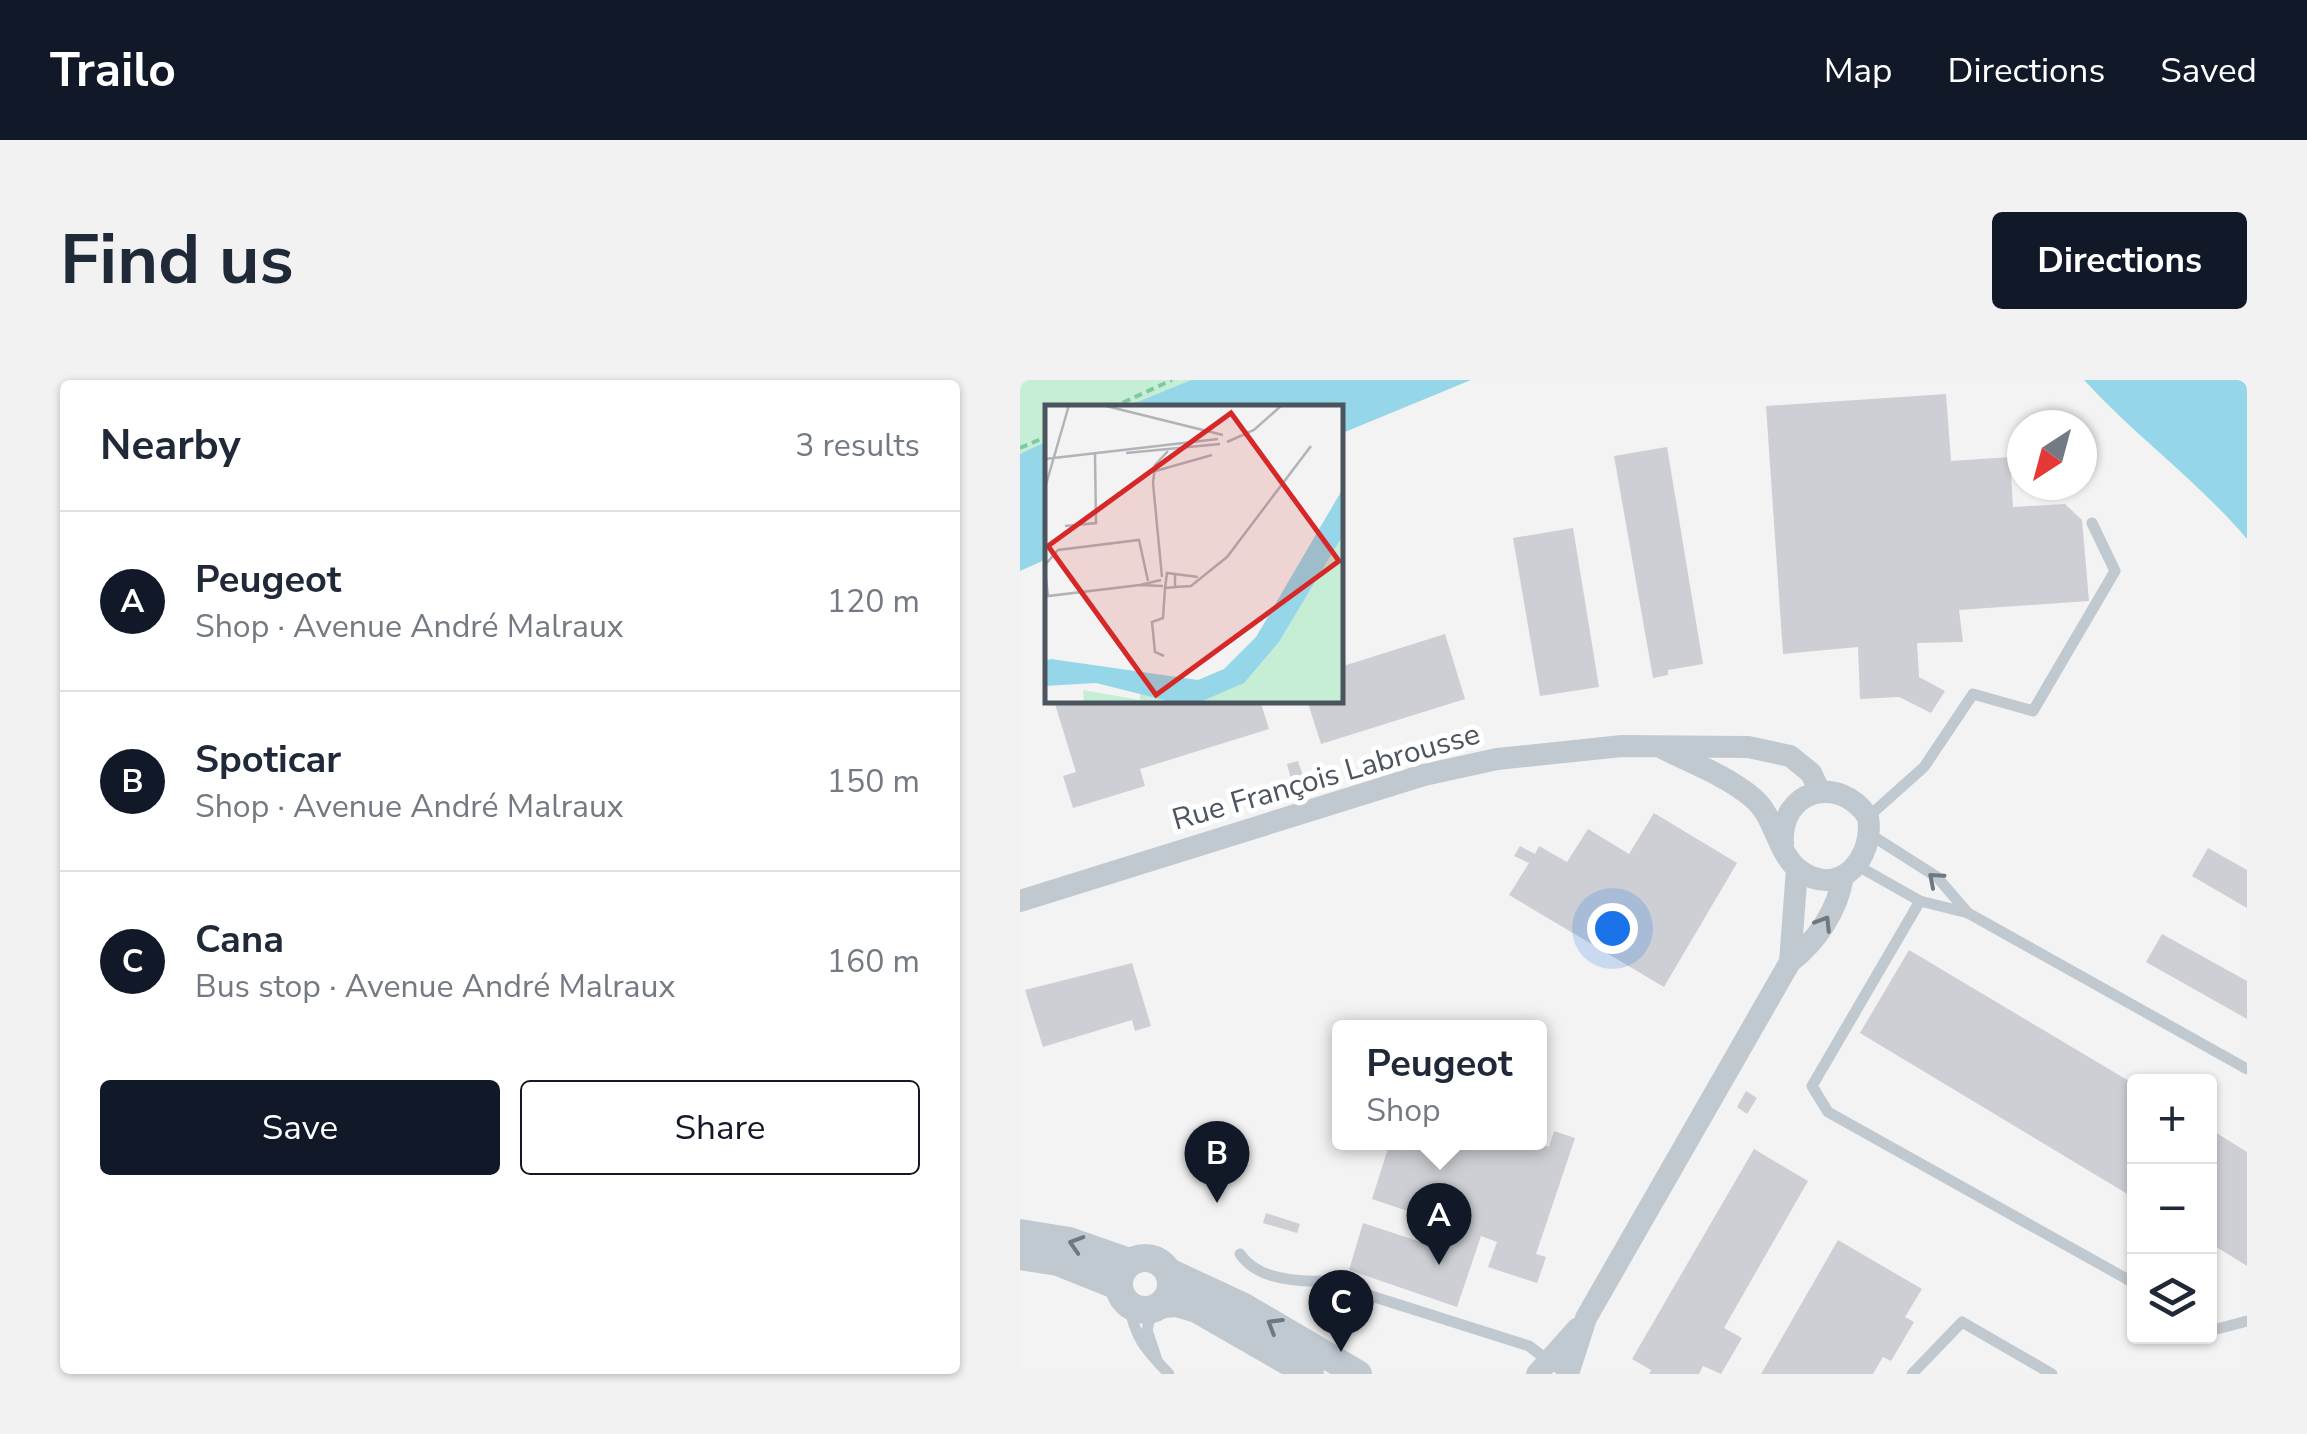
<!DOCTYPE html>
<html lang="en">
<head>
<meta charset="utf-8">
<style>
	body { margin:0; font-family:"Nunito Sans",sans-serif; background:#f2f2f3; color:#1f2937 }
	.controls { position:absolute; right:30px; bottom:30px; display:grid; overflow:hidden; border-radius:10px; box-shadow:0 2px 8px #0004 }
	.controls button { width:90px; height:90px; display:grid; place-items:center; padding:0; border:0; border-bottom:2px solid #e0e1e3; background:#fff; color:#1f2937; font:50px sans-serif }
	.compass { position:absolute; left:987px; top:30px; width:90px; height:90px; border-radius:50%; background:#fff; box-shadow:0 2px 8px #0004; rotate:216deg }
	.you { position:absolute; left:592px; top:548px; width:35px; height:35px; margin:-25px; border:8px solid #fff; border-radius:50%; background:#1a73e8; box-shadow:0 0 0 15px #1a73e833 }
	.badge { display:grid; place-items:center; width:65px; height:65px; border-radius:50%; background:#111827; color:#fff; font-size:32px; font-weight:700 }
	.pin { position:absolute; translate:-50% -82px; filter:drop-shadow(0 2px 5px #0008) }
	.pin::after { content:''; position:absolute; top:52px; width:35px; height:30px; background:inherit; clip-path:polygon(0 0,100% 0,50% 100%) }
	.popup { position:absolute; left:312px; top:640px; width:215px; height:130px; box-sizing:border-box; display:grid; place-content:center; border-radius:10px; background:#fff; filter:drop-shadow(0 2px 8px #0005); font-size:32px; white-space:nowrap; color:#747a83 }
	.popup b { font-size:38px; color:#1f2937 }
	.popup::after { content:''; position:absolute; left:50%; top:100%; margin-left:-20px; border:20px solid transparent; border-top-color:#fff }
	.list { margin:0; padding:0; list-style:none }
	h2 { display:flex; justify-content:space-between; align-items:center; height:130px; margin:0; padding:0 40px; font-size:42px }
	h2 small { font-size:32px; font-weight:400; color:#747a83 }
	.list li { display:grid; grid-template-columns:65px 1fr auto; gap:30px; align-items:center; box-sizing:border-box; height:180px; padding:0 40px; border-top:2px solid #e0e1e3 }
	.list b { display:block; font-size:38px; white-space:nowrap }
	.list p { margin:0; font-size:32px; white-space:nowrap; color:#747a83 }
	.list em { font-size:32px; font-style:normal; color:#747a83 }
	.actions { display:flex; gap:20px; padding:30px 40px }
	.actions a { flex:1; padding:22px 0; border:2px solid #111827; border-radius:10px; text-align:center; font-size:35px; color:#111827 }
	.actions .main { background:#111827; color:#fff }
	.icon { flex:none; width:55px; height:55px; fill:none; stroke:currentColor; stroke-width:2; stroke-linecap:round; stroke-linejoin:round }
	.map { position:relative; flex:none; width:1227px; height:994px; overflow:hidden; border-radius:10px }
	header { display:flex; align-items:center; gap:60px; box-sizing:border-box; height:140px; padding:0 50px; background:#111827; color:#fff }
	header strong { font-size:48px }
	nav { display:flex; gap:55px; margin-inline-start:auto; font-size:35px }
	.intro { display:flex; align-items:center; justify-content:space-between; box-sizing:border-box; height:240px; padding:0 60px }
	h1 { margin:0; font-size:70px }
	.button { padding:25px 45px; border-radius:10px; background:#111827; color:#fff; font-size:35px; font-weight:700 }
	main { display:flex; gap:60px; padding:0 60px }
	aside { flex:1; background:#fff; border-radius:10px; box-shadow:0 2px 8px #0004 }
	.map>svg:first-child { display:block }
</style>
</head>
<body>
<header>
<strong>Trailo</strong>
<nav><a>Map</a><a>Directions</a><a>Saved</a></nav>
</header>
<div class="intro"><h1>Find us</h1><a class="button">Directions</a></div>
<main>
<aside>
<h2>Nearby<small>3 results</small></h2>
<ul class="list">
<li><span class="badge">A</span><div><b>Peugeot</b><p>Shop · Avenue André Malraux</p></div><em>120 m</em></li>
<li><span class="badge">B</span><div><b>Spoticar</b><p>Shop · Avenue André Malraux</p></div><em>150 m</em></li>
<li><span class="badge">C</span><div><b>Cana</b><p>Bus stop · Avenue André Malraux</p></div><em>160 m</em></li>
</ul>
<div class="actions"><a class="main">Save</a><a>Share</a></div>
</aside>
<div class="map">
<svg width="1227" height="994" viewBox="0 0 1227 994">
	<rect width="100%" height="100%" fill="#f4f3f3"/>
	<path fill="#c5eed5" d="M 0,0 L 171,0 L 105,27 L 28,28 L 27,61 L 0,74 Z"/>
	<g fill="#95d7e8">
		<path d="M 171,0 L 451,0 L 320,54 L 320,28 L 105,27 Z"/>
		<path d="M 1064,0 L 1227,0 L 1227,159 C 1178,101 1115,56 1064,0 Z"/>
		<path d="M 27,61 L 27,179 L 0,191 L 0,74 Z"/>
	</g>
	<g fill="#cdcfd4">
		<path d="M 926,14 L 931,81 L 990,77 L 993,127 L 1045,124 L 1062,140 L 1069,221 L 939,230 L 943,262 L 897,263 L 899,297 L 925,311 L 911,333 L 879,317 L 840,319 L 838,267 L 763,274 L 746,26 Z"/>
		<path d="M 647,67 L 683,284 L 648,290 L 648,295 L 633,298 L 594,76 Z"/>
		<path d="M 553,148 L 579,307 L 520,316 L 493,158 Z"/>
		<path d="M 425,254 L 445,319 L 301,364 L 287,320 L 320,320 L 320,287 Z"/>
		<path d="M 49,320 L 240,320 L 249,349 L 120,389 L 125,406 L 53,428 L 43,396 L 56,392 L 35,324 Z"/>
		<path d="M 278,381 L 283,396 L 271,399 L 267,384 Z"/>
		<path d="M 634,433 L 717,483 L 644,607 L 489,515 L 509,483 L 494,476 L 500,466 L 515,474 L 519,466 L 547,482 L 568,449 L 609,474 Z"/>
		<path d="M 1188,468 L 1227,490 L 1227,528 L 1172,496 Z"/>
		<path d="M 1142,554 L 1227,601 L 1227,639 L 1126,582 Z"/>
		<path d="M 889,570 L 1114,704 L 1114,818 L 840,653 Z"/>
		<path d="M 112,583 L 131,646 L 115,651 L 112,640 L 23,667 L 5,610 Z"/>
		<path d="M 726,711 L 737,718 L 727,734 L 717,727 Z"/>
		<path d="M 1190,749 L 1227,772 L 1227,886 L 1190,863 Z"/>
		<path d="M 534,751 L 555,758 L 516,874 L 526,877 L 517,903 L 468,887 L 477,862 L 461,856 L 437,927 L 329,890 L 343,843 L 416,867 L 423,843 L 352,819 L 370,762 L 516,762 L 529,767 Z"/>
		<path d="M 734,769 L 788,801 L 704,948 L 722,958 L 701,994 L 683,986 L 679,994 L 629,994 L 631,990 L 612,979 Z"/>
		<path d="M 246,833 L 280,844 L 277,853 L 243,843 Z"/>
		<path d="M 818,860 L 902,909 L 885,937 L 894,942 L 871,981 L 863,977 L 853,994 L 741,994 Z"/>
	</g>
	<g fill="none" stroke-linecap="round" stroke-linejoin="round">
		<g stroke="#7ecaa5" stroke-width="4" stroke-dasharray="8 5" stroke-linecap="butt">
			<path d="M 91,28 L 152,0"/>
			<path d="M 0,68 L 28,56"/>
		</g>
		<g stroke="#c1c9d0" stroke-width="11">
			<path d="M 848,437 L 904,387 L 953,314 L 1013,331 L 1095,191 L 1072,143"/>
			<path d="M 838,486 L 900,521 L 948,533 L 917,497 L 851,455"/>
			<path d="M 900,521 L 792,706 L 808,732 L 1114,903"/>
			<path d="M 948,533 L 1227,689"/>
			<path d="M 220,874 C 237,899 276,902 304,901 L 509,966 L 546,994"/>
			<path d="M 109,923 C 114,957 125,969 149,994"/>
			<path d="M 132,929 L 127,950 L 137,980"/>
			<path d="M 1190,945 L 1197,949 L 1227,941"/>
			<path d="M 892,994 L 942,942 L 1032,994"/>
		</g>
		<g stroke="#c1c9d0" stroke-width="22">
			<path d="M 644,369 C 674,384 707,396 733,418 C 755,436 757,473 779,490 C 820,520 855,477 848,437 C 819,393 759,410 763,464"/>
			<path d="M 0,521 L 404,395 L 477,379 L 602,366 L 728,367 L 770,376 L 791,393 L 799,410"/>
			<path d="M 770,582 C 797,561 818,530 823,496"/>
			<path d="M 517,994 L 557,949"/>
			<path d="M 548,994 L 566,938 L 770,582 L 777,489"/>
		</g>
		<g stroke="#c1c9d0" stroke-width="28">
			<path d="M 0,853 L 49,861 L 109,882"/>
			<path d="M 0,876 L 38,882 L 98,906"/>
			<circle cx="125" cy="904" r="26"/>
			<path d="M 151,893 L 224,927 L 338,994"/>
			<path d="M 143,924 L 157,923 L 177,929 L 290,994"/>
		</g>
	</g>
	<defs><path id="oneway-chevron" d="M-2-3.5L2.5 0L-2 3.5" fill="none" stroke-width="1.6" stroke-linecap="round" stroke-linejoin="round" transform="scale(2.5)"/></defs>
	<g stroke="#6e7881">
		<use href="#oneway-chevron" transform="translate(915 499) rotate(-139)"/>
		<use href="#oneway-chevron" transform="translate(804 543) rotate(-58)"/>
		<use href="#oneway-chevron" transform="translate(56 864) rotate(-163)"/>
		<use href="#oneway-chevron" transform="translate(254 945) rotate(-149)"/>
	</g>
	<g text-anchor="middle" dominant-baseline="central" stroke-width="10" stroke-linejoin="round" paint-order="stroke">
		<g font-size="30" fill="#4b555f" stroke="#fff">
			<text transform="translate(306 397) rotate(-16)">Rue François Labrousse</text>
		</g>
	</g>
	<g transform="translate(25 25)">
		<rect width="298" height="298" fill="#f4f3f3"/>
		<path d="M 297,132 L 297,297 L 155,297 L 199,277 L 234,237 ZM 38,285 L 95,295 L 95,288 L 127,297 L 39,297 Z" fill="#c5eed5"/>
		<path d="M 297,85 L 297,132 L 234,237 L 199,278 L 155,297 L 127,297 L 51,278 L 0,281 L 0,256 L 6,254 L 153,275 L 179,264 L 211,232 Z" fill="#95d7e8"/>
		<path fill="none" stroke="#b0b4b8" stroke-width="2.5" d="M 57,0 L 178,30M 182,37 L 209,25 L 237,0M 81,48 L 175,39M 0,54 L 173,34M 107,67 L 167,50M 0,83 L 24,0M 20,121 L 51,118 L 50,49M 0,160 L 13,145 L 94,135 L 103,176M 0,165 L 3,191 L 95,180M 130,170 L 130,182 L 120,183 L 122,168 L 153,172M 117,172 L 108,78 L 110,60 L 123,46M 116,175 L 95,180 L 118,181M 130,182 L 146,181 L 182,152 L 266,41M 119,251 L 110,247 L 107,217 L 118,213 L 120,183"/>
		<path fill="#d62828" fill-opacity="0.15" stroke="#d62828" stroke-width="5" d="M 186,8 L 294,156 L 111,290 L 3,141 Z"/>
		<rect width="298" height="298" fill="none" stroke="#4b555f" stroke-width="5"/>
	</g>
</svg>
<div class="controls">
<button>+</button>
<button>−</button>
<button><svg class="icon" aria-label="layers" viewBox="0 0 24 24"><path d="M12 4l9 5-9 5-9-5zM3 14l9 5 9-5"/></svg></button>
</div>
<svg class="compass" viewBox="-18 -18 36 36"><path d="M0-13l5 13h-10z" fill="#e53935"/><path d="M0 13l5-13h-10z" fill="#747a83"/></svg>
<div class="you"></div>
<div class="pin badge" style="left:419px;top:885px">A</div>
<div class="popup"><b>Peugeot</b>Shop</div>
<div class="pin badge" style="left:197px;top:823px">B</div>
<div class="pin badge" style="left:321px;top:972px">C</div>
</div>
</main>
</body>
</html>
